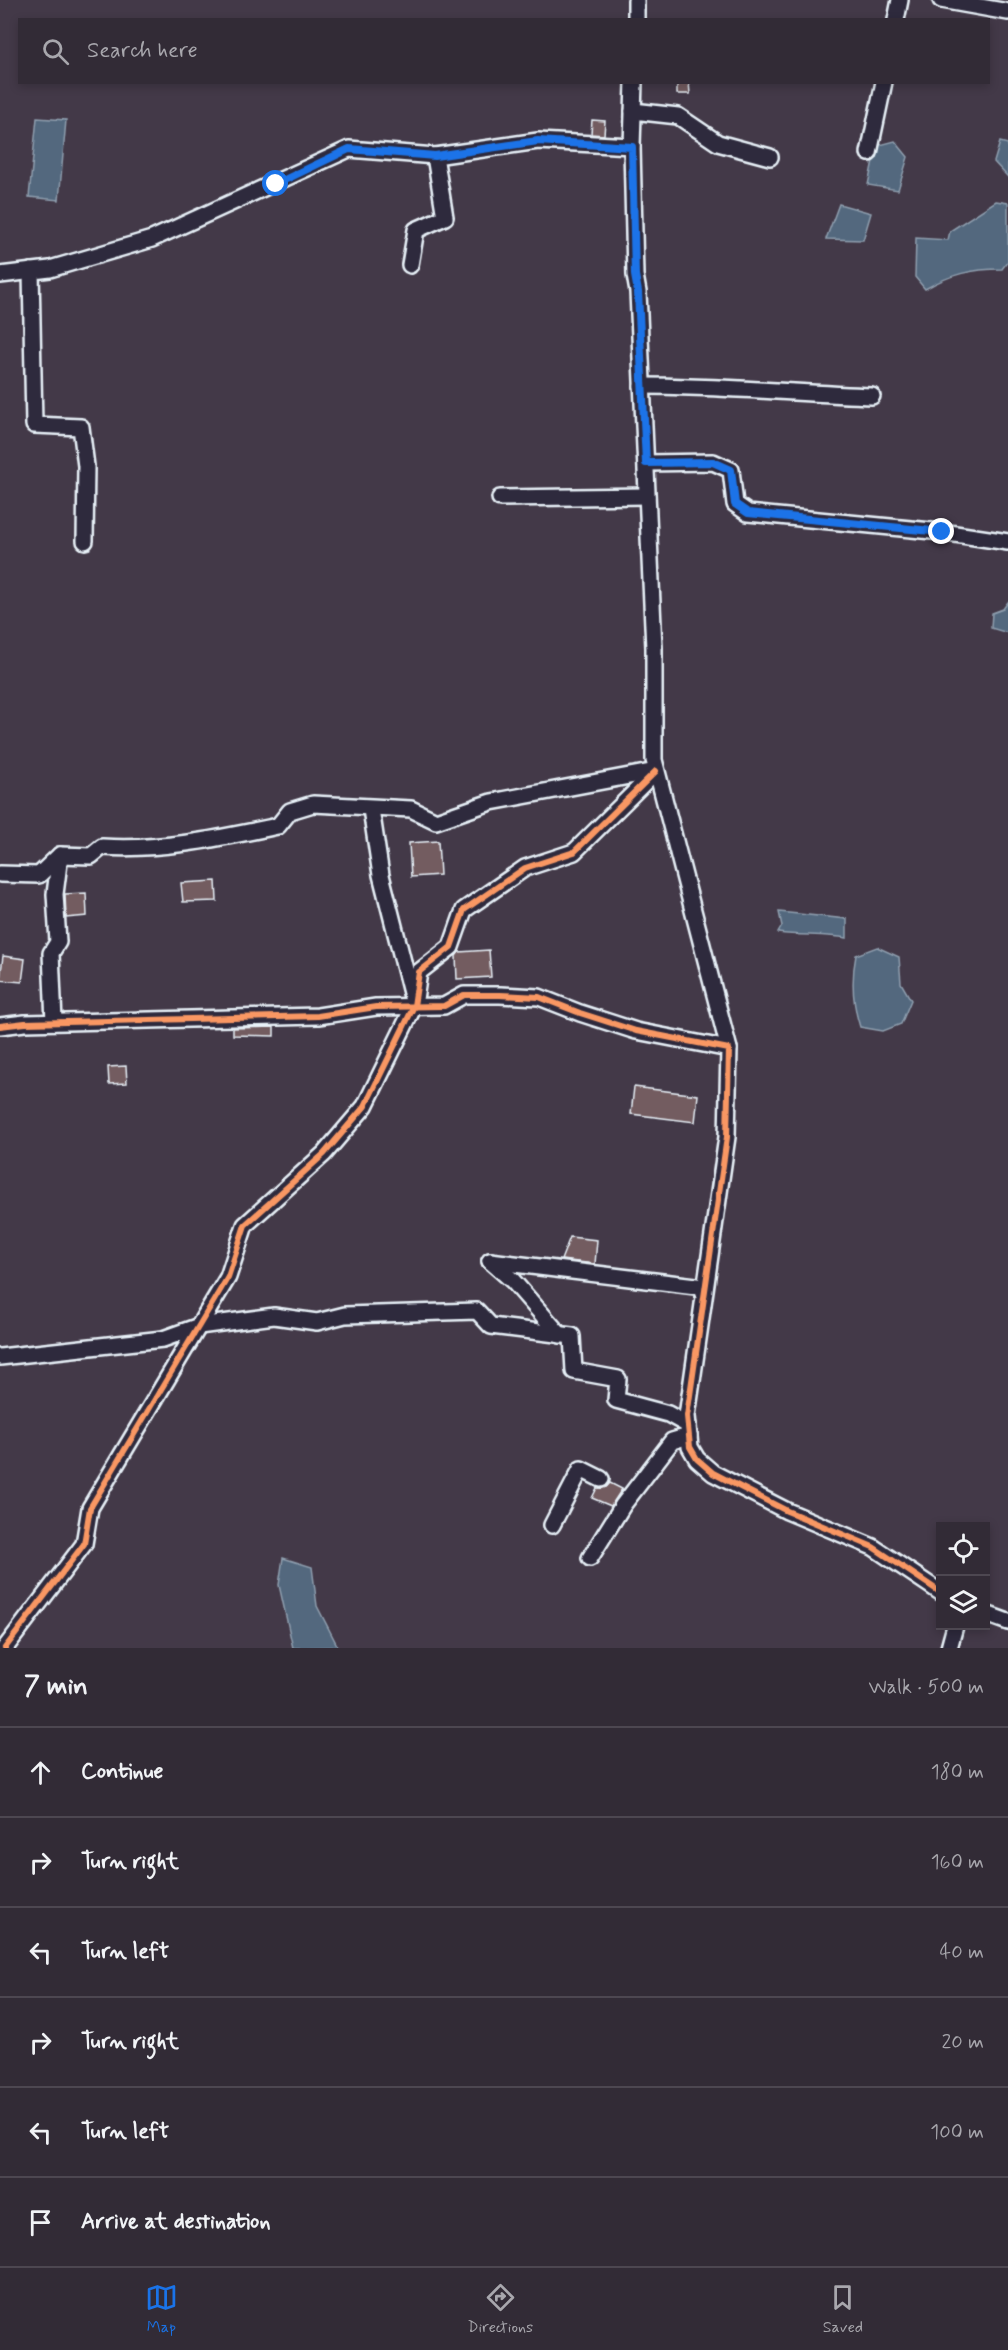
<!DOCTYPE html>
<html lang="en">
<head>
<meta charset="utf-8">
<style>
	body { margin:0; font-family:Mynerve,sans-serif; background:#3d3742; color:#f1f3f6 }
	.controls { position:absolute; right:18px; bottom:18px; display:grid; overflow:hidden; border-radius:0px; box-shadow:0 3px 9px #0003 }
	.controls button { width:54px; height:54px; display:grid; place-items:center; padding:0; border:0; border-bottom:2px solid #4d4751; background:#322b36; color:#f1f3f6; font:30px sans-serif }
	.stop { position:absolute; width:18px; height:18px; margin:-14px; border:4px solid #1a73e8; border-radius:50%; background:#fff }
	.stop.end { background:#1a73e8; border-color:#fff; box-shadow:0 2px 6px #0008 }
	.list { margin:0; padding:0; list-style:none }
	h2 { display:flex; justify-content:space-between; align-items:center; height:78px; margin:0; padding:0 24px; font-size:26px }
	h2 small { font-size:20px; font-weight:400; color:#a8a7ad }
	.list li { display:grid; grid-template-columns:39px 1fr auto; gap:18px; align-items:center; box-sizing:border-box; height:90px; padding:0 24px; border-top:2px solid #4d4751 }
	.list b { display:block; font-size:22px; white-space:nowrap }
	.list em { font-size:20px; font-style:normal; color:#a8a7ad }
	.icon { flex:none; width:33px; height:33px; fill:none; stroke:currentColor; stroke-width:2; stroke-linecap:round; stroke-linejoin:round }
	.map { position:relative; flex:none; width:1008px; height:1648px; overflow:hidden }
	.search { position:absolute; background:#322b36; box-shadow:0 3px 9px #0003; left:18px; right:18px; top:18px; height:66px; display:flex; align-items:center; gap:15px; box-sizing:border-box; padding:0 21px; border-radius:0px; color:#a8a7ad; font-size:22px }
	.sheet { height:618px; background:#322b36 }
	nav { display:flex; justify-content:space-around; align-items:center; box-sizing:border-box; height:84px; border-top:2px solid #4d4751; background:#322b36; font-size:16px; color:#a8a7ad }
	nav a { display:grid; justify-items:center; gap:3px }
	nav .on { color:#1a73e8 }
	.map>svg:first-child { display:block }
</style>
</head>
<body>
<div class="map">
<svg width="1008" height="1648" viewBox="0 0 1008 1648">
	<rect width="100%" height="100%" fill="#433948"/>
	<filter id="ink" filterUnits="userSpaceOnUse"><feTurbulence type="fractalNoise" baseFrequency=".0167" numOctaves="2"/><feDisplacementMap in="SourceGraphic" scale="12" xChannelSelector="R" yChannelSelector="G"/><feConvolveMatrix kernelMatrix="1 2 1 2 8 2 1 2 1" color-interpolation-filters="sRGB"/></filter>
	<g filter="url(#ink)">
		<g fill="#53687e" stroke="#8f9faf" stroke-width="1.5">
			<path d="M 37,118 L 66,120 L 59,200 L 29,197 Z"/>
			<path d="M 895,141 L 908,157 L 898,190 L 868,185 L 876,146 Z"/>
			<path d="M 1000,142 L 1008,144 L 1008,177 L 994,162 Z"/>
			<path d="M 996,201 L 1008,203 L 1008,261 L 1002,269 C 972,269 951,274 925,289 L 915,277 L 916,238 L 948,240 L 950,231 Z"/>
			<path d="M 839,204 L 871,213 L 863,240 L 826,239 Z"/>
			<path d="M 1008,602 L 1008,633 L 991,628 L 992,613 L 1003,609 Z"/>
			<path d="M 779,912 L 847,919 L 847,938 C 824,934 802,936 778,933 L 782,926 Z"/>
			<path d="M 877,947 L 899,957 L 901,983 L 911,1000 L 901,1024 L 883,1031 L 860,1027 C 852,1002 851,980 856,955 Z"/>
			<path d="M 283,1558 L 312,1567 L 317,1606 L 338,1647 L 293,1648 L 279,1585 Z"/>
		</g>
		<g fill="#735c61" stroke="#e8f1f8" stroke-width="1.5">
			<path d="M 677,82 L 689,82 L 690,94 L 677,94 Z"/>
			<path d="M 592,120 L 605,121 L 604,135 L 591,134 Z"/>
			<path d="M 438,841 L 440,875 L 411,877 L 409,843 Z"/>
			<path d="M 216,881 L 217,901 L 183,902 L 181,883 Z"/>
			<path d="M 86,893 L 87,916 L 66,918 L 65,894 Z"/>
			<path d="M 489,950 L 491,977 L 457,979 L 456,956 L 459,952 Z"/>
			<path d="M 3,956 L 25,959 L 22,982 L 0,980 Z"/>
			<path d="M 274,1027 L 274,1036 L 233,1035 L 233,1028 Z"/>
			<path d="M 126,1066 L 127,1083 L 109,1084 L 108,1067 Z"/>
			<path d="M 634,1087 L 698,1095 L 695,1122 L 631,1114 Z"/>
			<path d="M 570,1237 L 597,1240 L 595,1264 L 561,1260 Z"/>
			<path d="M 610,1483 L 622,1489 L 611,1506 L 592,1498 L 597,1488 L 606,1487 Z"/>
		</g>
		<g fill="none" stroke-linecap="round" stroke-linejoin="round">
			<g stroke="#e8f1f8" stroke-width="20">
				<g id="minor">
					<path d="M 941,0 L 1008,12"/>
					<path d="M 636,20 L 636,0"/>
					<path d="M 896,20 L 900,0"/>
					<path d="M 634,82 L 632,146 L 635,275 L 638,292 L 654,648 L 654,760 L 729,1049"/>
					<path d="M 633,111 L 678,116 L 718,143 L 770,157"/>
					<path d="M 869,153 L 884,82"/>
					<path d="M 410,265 L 416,230 L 445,217 L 435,156"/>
					<path d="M 31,271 L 34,425 L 81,427 L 86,466 L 85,541"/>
					<path d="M 0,275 L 50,269 L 152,239 L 349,149 L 435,156 L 538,141 L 632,146"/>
					<path d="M 642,386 C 719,386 796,393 872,396"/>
					<path d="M 646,463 L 713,462 L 731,470 L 735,504 L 748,513 L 942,532 L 1008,542"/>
					<path d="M 500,498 L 647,496"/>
					<path d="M 371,809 L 381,875 L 412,997"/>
					<path d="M 0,874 L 39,875 L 60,855 L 91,856 L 102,847 C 162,851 220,838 278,826 L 290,811 L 313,804 L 411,809 L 436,821 L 491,802 L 656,771"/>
					<path d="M 54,1022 L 51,953 L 58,942 L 55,894 L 60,855"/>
					<path d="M 0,1026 L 25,1023 L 318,1016 L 376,1007 L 444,1006 L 464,995 L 500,995 L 539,997 L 580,1013 L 636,1031 L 729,1049 L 727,1137 L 687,1416 L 690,1447 L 697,1459 L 713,1473 L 787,1511 L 873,1547 L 940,1592"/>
					<path d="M 490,1261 L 704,1287"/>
					<path d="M 490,1261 L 513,1281 L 560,1335"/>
					<path d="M 0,1357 L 163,1339 L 199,1326 L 274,1316 L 317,1322 L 345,1315 L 477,1311 L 491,1326 L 572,1336 L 574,1371 L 618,1379 L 616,1400 L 668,1414 L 688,1425"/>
					<path d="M 552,1525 L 581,1469 L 601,1479"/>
					<path d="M 590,1558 L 623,1505 L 672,1441 L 689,1436"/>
					<path d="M 986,1614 L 1008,1622"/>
					<path d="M 5,1648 L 84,1544 L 90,1508 L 228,1277 L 245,1225 L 324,1154 L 365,1106 L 414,1006 L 419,972 L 451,947 L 464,910 L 525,868 L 574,852 L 656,771"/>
					<path d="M 949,1648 L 955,1626"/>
				</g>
			</g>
			<use href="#minor" stroke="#2f2a3d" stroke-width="15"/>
			<g stroke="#2f2a3d" stroke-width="10">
				<g id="cycleway">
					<path d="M 0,1026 L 25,1023 L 318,1016 L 376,1007 L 444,1006 L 464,995 L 500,995 L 539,997 L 580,1013 L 636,1031 L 729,1049 L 727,1137 L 687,1416 L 690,1447 L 697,1459 L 713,1473 L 787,1511 L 873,1547 L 940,1592"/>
					<path d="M 5,1648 L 84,1544 L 90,1508 L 228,1277 L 245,1225 L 324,1154 L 365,1106 L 414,1006 L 419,972 L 451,947 L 464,910 L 525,868 L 574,852 L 656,771"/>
				</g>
			</g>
			<use href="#cycleway" stroke="#f99763" stroke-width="6"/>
		</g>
	</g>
	<g fill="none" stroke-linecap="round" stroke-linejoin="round" filter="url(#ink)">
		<path stroke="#1a73e8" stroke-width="8" d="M 276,184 L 349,149 L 435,156 L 538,141 L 632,147 L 635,275 L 638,292 L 646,463 L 713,462 L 731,470 L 735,504 L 748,513 L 942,532"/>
	</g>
</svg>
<div class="controls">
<button><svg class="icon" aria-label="locate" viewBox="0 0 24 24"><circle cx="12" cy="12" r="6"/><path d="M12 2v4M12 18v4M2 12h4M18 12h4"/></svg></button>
<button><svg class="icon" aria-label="layers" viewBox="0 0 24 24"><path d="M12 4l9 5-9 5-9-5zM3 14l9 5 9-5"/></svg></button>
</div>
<div class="stop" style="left:276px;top:184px"></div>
<div class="stop end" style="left:942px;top:532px"></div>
<div class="search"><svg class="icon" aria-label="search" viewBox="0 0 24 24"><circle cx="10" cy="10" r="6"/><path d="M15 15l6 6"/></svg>Search here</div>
</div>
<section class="sheet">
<h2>7 min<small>Walk · 500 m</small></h2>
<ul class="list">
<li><svg class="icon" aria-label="ahead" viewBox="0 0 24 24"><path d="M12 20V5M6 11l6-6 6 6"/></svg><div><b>Continue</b></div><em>180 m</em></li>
<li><svg class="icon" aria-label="right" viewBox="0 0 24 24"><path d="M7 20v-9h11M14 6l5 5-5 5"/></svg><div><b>Turn right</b></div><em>160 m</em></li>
<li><svg class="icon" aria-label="left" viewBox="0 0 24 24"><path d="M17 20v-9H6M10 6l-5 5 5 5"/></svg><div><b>Turn left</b></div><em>40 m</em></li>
<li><svg class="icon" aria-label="right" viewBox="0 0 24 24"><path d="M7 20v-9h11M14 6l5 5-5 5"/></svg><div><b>Turn right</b></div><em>20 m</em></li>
<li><svg class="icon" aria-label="left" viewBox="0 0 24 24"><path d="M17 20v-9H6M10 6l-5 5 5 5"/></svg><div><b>Turn left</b></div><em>100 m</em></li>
<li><svg class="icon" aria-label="arrive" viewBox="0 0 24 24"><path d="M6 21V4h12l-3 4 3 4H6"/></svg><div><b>Arrive at destination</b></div></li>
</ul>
</section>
<nav>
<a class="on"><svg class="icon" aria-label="map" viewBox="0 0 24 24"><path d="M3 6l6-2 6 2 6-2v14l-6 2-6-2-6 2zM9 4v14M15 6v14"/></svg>Map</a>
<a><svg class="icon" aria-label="directions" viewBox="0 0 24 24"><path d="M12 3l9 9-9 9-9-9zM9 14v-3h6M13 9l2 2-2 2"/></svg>Directions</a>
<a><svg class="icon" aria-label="saved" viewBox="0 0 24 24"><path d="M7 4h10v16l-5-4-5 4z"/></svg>Saved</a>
</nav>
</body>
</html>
